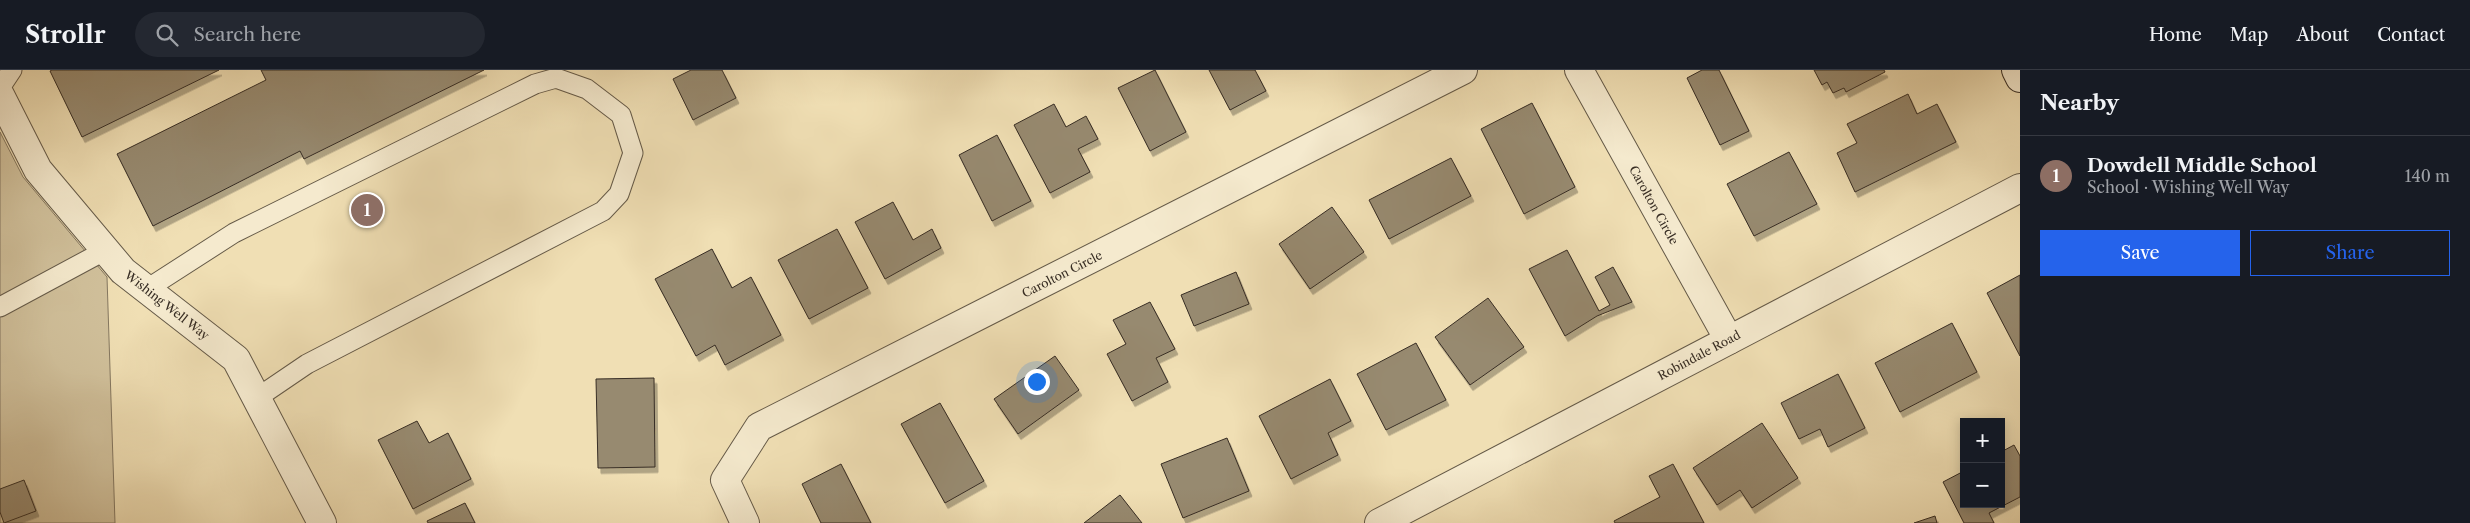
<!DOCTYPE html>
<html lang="en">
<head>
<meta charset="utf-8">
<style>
	body { margin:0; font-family:"Libre Caslon Text",serif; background:#242831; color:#f1f3f6 }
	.controls { position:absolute; right:15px; bottom:15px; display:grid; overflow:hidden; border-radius:0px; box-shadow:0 2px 12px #0003 }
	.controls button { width:45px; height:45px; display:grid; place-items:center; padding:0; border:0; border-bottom:1px solid #363941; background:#171b24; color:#f1f3f6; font:25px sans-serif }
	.you { position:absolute; left:1036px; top:311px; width:18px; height:18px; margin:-12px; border:4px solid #fff; border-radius:50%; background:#1a73e8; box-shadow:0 0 0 8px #1a73e833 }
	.badge { display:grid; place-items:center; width:32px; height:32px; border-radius:50%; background:#2563eb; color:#fff; font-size:16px; font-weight:700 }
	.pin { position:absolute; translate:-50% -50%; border:2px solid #fff; box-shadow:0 1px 5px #0006 }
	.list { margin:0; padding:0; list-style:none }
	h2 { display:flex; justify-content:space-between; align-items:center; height:65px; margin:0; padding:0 20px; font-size:21px }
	h2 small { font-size:16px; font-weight:400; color:#9ea1a6 }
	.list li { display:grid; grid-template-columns:32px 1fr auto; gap:15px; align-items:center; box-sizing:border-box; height:80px; padding:0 20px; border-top:1px solid #363941 }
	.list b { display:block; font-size:19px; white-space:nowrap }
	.list p { margin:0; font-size:16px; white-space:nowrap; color:#9ea1a6 }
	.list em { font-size:16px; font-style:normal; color:#9ea1a6 }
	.actions { display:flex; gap:10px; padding:15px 20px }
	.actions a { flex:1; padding:11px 0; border:1px solid #2563eb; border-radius:0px; text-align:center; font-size:18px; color:#2563eb }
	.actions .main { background:#2563eb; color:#fff }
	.icon { flex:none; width:28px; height:28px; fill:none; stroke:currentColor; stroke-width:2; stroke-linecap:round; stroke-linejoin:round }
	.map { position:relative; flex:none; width:2020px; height:453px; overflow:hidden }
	header { display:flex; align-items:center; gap:30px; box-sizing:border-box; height:70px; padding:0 25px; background:#171b24; border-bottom:1px solid #363941 }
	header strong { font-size:24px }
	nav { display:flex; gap:28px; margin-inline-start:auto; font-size:18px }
	.search { width:350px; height:45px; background:#242831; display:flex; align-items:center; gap:12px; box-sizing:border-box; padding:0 18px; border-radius:28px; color:#9ea1a6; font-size:19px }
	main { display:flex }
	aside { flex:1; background:#171b24 }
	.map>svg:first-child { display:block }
</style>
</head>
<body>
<header>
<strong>Strollr</strong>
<div class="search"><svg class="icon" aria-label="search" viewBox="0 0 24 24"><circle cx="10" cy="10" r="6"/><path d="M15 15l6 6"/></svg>Search here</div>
<nav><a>Home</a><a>Map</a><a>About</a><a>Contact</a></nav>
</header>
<main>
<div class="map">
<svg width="2020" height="453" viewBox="0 0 2020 453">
	<defs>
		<filter id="shadow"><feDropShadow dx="3" dy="5.5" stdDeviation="0" flood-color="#0004"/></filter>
	</defs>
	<rect width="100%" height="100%" fill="#f0dfb4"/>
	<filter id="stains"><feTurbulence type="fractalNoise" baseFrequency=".004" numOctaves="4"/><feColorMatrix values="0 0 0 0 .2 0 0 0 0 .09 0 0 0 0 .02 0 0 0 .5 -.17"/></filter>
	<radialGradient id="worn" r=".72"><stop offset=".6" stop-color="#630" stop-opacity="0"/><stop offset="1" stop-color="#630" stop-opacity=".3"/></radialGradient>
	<path fill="#d1c19c" stroke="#847760" d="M 0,62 L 23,107 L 107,207 L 115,453 L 0,453 Z"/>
	<g fill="#978a6f" stroke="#372d24" filter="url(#shadow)">
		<path d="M 52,0 L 219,0 L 82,67 L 50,1 Z"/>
		<path d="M 261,0 L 484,0 L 304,89 L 300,81 L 153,156 L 117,84 L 266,10 Z"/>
		<path d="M 691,0 L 722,0 L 736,28 L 693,50 L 673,9 Z"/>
		<path d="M 1155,0 L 1186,62 L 1150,81 L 1118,18 Z"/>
		<path d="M 1209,0 L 1255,0 L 1266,21 L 1230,40 Z"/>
		<path d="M 1702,0 L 1719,0 L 1749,61 L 1720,75 L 1687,8 Z"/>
		<path d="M 1814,0 L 1884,0 L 1885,2 L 1846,22 L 1844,18 L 1833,23 L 1827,12 L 1822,15 Z"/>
		<path d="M 1908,24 L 1917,44 L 1937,34 L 1956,72 L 1855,122 L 1837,83 L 1857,73 L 1847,54 Z"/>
		<path d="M 1532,33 L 1575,117 L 1524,144 L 1481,59 Z"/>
		<path d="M 1054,34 L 1066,57 L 1086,46 L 1098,69 L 1078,79 L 1090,102 L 1050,123 L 1014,55 Z"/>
		<path d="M 997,65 L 1031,131 L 992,151 L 959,85 Z"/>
		<path d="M 1789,82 L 1817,134 L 1754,166 L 1727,114 Z"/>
		<path d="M 1451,88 L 1471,126 L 1389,169 L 1369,130 Z"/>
		<path d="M 893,132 L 913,170 L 932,159 L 941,178 L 885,209 L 855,152 Z"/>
		<path d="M 1332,137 L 1364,182 L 1310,219 L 1279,174 Z"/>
		<path d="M 837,159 L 868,218 L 809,249 L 778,190 Z"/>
		<path d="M 712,179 L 732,218 L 751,207 L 781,265 L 725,295 L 715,275 L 696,286 L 655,209 Z"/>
		<path d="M 1567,180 L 1599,241 L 1610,235 L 1595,207 L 1613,197 L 1632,232 L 1597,246 L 1565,266 L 1529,199 Z"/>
		<path d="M 1236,202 L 1249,234 L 1194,256 L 1181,225 Z"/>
		<path d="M 2020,205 L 2020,286 L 1987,223 Z"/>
		<path d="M 1488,228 L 1524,277 L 1470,315 L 1435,267 Z"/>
		<path d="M 1150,232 L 1175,279 L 1156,288 L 1168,312 L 1132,331 L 1107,284 L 1126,274 L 1113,250 Z"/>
		<path d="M 1952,253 L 1977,302 L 1900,342 L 1875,293 Z"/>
		<path d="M 1416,273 L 1446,330 L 1386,360 L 1357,304 Z"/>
		<path d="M 1055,286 L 1079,320 L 1018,364 L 994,329 Z"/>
		<path d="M 1838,304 L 1865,358 L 1828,377 L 1820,359 L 1799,369 L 1781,333 Z"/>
		<path d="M 654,308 L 655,397 L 598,398 L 596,309 Z"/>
		<path d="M 1330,309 L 1351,351 L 1328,363 L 1338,385 L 1291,409 L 1259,346 Z"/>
		<path d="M 940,333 L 984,411 L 945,433 L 901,354 Z"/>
		<path d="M 417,351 L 429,373 L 448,363 L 471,409 L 413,439 L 378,370 Z"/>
		<path d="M 1762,353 L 1798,408 L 1752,438 L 1740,420 L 1717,435 L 1693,398 Z"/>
		<path d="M 1227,368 L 1249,421 L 1183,448 L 1161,394 Z"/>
		<path d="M 2014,375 L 2020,386 L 2020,427 L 1989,443 L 1994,453 L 1964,453 L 1943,412 L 1964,401 L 1964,434 L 2001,434 L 2001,382 Z"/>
		<path d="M 841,394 L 871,453 L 821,453 L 802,414 Z"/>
		<path d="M 1673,394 L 1704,453 L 1615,453 L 1614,451 L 1660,427 L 1649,406 Z"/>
		<path d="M 24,410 L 36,441 L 4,453 L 0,442 L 0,419 Z"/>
		<path d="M 1120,425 L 1142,453 L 1084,453 Z"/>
		<path d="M 465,433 L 475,453 L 428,453 L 427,451 Z"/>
		<path d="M 1935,446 L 1937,453 L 1914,453 Z"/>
	</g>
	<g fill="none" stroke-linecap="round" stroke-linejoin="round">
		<g stroke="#655a48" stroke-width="21">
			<g id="lane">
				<path d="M 0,18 L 12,0"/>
				<path d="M 147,219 L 234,163 L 535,14 L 556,8 L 587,19 L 621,45 L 633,83 L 619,124 L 603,141 L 307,294 L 257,328"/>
				<path d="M 0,237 L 106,180"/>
			</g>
		</g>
		<g stroke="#655a48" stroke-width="30">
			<g id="street">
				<path d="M 1579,0 L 1729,270"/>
				<path d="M 0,25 L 38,100 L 123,201 L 236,289 L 322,453"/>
				<path d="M 745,453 L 725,410 L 759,357 L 1463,0"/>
				<path d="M 1379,453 L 2020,118"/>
			</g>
		</g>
		<g stroke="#372d24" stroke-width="30">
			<path id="secondary" d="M 2016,0 L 2020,8"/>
		</g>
		<use href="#lane" stroke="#f5eace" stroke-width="19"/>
		<use href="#street" stroke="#f5eace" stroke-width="28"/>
		<use href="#secondary" stroke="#f5eace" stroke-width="28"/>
	</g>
	<g text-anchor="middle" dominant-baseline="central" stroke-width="5" stroke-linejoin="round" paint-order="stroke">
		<g font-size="12" fill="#372d24" stroke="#f5eace">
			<text transform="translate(1654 135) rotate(61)">Carolton Circle</text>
			<text transform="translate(1062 204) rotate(-27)">Carolton Circle</text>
			<text transform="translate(167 235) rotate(38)">Wishing Well Way</text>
			<text transform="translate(1699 285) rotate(-28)">Robindale Road</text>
		</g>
	</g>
	<rect width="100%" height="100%" filter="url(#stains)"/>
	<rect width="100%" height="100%" fill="url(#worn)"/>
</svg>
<div class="controls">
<button>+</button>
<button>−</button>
</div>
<div class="you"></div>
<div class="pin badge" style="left:367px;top:140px;background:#8d6e63">1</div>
</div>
<aside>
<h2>Nearby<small></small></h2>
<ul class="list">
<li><span class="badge" style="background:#8d6e63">1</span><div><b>Dowdell Middle School</b><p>School · Wishing Well Way</p></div><em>140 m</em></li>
</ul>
<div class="actions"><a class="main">Save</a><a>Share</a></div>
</aside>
</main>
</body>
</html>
